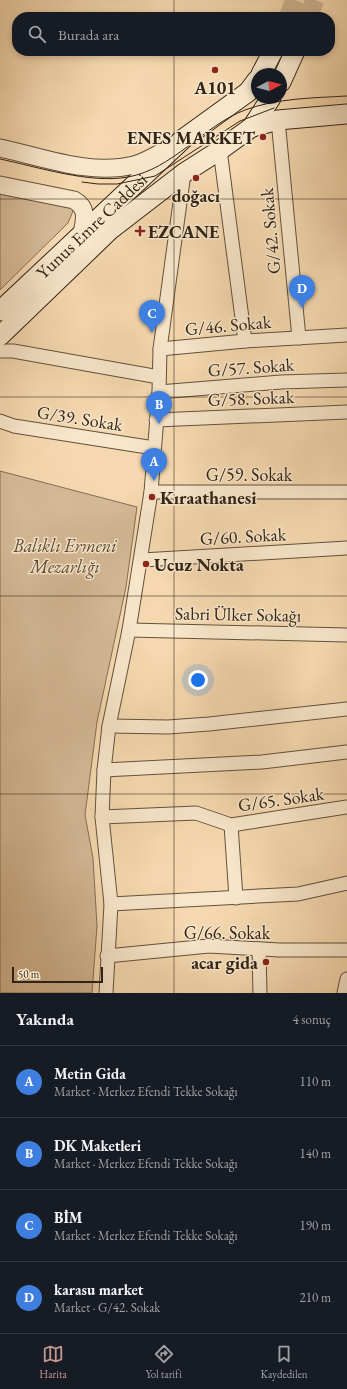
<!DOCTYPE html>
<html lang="tr">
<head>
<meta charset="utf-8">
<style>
	body { margin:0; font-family:"EB Garamond",serif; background:#20242c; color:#f1f3f6 }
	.compass { position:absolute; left:251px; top:68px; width:36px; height:36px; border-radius:50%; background:#171b24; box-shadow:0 2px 6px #0003; rotate:83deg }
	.scale { position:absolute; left:12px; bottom:10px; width:91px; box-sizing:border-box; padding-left:4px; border:2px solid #322416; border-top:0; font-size:11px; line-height:14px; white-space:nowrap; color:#322416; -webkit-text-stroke:3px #f8e6cb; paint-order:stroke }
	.you { position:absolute; left:198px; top:680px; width:14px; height:14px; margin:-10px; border:3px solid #fff; border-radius:50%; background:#1a73e8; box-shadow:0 0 0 6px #1a73e833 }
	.badge { display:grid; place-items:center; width:26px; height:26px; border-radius:50%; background:#c59692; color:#fff; font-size:13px; font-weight:700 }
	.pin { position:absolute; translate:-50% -33px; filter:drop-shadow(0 1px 2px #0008) }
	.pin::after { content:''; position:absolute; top:21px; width:14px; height:12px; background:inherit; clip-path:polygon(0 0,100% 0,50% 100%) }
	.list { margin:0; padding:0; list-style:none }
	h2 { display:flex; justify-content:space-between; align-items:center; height:52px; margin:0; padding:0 16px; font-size:17px }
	h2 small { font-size:13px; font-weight:400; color:#9ea1a6 }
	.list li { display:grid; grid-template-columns:26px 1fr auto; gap:12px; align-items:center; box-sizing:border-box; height:72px; padding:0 16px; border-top:1px solid #363941 }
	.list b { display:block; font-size:15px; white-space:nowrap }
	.list p { margin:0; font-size:13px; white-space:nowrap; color:#9ea1a6 }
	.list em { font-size:13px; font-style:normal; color:#9ea1a6 }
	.icon { flex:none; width:22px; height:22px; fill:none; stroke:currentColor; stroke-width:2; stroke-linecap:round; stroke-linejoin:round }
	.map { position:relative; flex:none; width:347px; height:993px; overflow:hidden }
	.search { position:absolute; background:#171b24; box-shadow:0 2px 6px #0003; left:12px; right:12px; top:12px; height:44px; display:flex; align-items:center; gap:10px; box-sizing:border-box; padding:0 14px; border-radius:16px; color:#9ea1a6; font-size:15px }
	.sheet { height:340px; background:#171b24 }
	nav { display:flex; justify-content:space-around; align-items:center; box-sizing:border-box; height:56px; border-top:1px solid #363941; background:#171b24; font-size:11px; color:#9ea1a6 }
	nav a { display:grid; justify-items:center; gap:2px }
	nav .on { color:#c59692 }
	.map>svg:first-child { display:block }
</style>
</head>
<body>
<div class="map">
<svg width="347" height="993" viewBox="0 0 347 993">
	<rect width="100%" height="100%" fill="#f5d8af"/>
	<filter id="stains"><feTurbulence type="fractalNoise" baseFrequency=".005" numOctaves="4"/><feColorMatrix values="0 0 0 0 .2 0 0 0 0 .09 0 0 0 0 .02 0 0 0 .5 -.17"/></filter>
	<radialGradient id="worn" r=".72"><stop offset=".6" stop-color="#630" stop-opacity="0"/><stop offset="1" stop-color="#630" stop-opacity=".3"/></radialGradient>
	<g fill="#d4b995" stroke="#836e56">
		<path d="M 0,190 L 68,203 L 73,211 L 68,223 L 0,290 Z"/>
		<path d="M 0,471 L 137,507 L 126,587 L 97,722 L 85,815 L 93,858 L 97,926 L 92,993 L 0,993 Z"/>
	</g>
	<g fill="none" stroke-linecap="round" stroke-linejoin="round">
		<g stroke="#ceb490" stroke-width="19" stroke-dasharray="19 10" stroke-linecap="butt">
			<path d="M 288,17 L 295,0"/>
			<path d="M 308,17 L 315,0"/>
		</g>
		<g stroke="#63513c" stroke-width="15">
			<g id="minor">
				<path d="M 278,120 L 299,338"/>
				<path d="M 220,150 L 245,341"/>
				<path d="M 160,349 L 245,341 L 347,335"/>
				<path d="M 0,351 L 13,351 L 159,377"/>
				<path d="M 159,392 L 281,382 L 347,380"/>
				<path d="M 156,420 L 347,412"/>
				<path d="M 0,421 L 14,426 L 154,448"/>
				<path d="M 151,492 L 347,492"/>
				<path d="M 142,560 L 347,548"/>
				<path d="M 129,630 L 347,635"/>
				<path d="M 109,726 L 168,727 L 209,724 L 347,709"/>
				<path d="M 104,770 L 262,762 L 347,752"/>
				<path d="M 102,817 L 196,813 L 231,825 L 347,807"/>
				<path d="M 231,825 L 236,898"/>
				<path d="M 111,904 L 298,894 L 347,883"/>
				<path d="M 259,949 L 260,993"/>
				<path d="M 107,956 L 209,946 L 279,950 L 347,950"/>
				<path d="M 106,993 L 111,904 L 102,817 L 104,770 L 109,726 L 129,630 L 151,492 L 159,392 L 160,349 L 184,173"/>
				<path d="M 344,993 L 347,979"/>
			</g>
		</g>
		<g stroke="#63513c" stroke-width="19">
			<g id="tertiary">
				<path d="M 0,148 C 43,157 90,176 134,165 C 145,162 157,155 167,149"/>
				<path d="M 0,185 L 74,200 C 88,208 85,219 82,233"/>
			</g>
		</g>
		<g stroke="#322416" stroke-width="21">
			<g id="secondary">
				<path d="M 261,74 L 273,51"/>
				<path d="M 281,82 L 295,51"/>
				<path d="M 252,127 L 278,120 L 347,114"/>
				<path id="s1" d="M 0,311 L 183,139 L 248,92 L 257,80"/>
				<path d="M 0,336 L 110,230 L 184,173 L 220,150 L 252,127 L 271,98"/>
			</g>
		</g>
		<use href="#minor" stroke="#f8e6cb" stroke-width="13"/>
		<use href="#tertiary" stroke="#f8e6cb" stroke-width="17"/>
		<use href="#secondary" stroke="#f8e6cb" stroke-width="19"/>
		<g stroke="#322416" stroke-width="1">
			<path d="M 0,159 C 38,167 90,184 128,177 C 173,169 203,126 245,110 C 277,98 314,98 347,96"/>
			<path d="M 82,182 L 98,184 L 117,184 L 155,176 L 240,121 L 274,108"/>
		</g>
	</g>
	<path fill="none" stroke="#322416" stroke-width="1" stroke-opacity="0.55" d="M 174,0 L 174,17M 174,51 L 174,993M 0,199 L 347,199M 0,397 L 347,397M 0,596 L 347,596M 0,794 L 347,794"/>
	<g fill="#8f2418" stroke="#f8e6cb" stroke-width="1.5">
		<circle cx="215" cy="70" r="4"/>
		<circle cx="263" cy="137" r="4"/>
		<circle cx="196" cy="178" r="4"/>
		<path d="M138 225h4v4h4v4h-4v4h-4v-4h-4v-4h4z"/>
		<circle cx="152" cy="497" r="4"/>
		<circle cx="146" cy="564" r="4"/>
		<circle cx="266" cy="962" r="4"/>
	</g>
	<g text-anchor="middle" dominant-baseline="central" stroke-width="3" stroke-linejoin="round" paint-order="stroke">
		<g font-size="18" font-weight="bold" fill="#322416" stroke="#f8e6cb" text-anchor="start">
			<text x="215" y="87" text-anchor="middle">A101</text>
			<text x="255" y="137" text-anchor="end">ENES MARKET</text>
			<text x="196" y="195" text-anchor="middle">doğacı</text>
			<text x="148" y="231">EZCANE</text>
			<text x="160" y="497">Kıraathanesi</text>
			<text x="154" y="564">Ucuz Nokta</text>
			<text x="258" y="962" text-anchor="end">acar gida</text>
		</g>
		<g font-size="18" fill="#322416" stroke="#f8e6cb">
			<text stroke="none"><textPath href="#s1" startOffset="125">Yunus Emre Caddesi</textPath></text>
			<text transform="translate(270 231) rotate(-95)">G/42. Sokak</text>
			<text transform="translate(228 325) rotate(-5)">G/46. Sokak</text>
			<text transform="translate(251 367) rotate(-4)">G/57. Sokak</text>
			<text transform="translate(251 398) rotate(-2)">G/58. Sokak</text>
			<text transform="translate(80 418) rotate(9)">G/39. Sokak</text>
			<text x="249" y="474">G/59. Sokak</text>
			<text transform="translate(243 536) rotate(-3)">G/60. Sokak</text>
			<text transform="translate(238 614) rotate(1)">Sabri Ülker Sokağı</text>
			<text transform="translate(281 799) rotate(-8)">G/65. Sokak</text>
			<text x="227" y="932">G/66. Sokak</text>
		</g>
		<g font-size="18" font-style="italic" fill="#5a4936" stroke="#f8e6cb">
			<text x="65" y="545">Balıklı Ermeni<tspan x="65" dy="21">Mezarlığı</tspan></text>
		</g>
	</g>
	<rect width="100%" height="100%" filter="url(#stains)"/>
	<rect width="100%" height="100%" fill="url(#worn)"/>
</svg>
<svg class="compass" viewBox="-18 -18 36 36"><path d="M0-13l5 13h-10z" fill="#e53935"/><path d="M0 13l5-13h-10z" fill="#9ea1a6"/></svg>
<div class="scale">50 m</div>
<div class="you"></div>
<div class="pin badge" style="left:154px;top:481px;background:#3f7fe0">A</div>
<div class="pin badge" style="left:159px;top:424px;background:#3f7fe0">B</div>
<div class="pin badge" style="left:152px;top:333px;background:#3f7fe0">C</div>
<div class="pin badge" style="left:302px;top:308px;background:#3f7fe0">D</div>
<div class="search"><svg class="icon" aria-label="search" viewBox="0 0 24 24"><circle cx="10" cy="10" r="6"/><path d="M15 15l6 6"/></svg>Burada ara</div>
</div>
<section class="sheet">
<h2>Yakında<small>4 sonuç</small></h2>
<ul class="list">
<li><span class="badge" style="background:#3f7fe0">A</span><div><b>Metin Gida</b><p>Market · Merkez Efendi Tekke Sokağı</p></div><em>110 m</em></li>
<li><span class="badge" style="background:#3f7fe0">B</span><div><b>DK Maketleri</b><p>Market · Merkez Efendi Tekke Sokağı</p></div><em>140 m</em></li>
<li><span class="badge" style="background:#3f7fe0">C</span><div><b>BİM</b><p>Market · Merkez Efendi Tekke Sokağı</p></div><em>190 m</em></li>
<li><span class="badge" style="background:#3f7fe0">D</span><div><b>karasu market</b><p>Market · G/42. Sokak</p></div><em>210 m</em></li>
</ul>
</section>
<nav>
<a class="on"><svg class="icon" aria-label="map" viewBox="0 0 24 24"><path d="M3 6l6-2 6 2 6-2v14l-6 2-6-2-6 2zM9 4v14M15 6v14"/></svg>Harita</a>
<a><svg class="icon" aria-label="directions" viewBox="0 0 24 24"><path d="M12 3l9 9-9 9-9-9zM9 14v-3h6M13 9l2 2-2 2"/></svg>Yol tarifi</a>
<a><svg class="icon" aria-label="saved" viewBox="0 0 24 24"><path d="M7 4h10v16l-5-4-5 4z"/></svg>Kaydedilen</a>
</nav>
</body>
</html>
